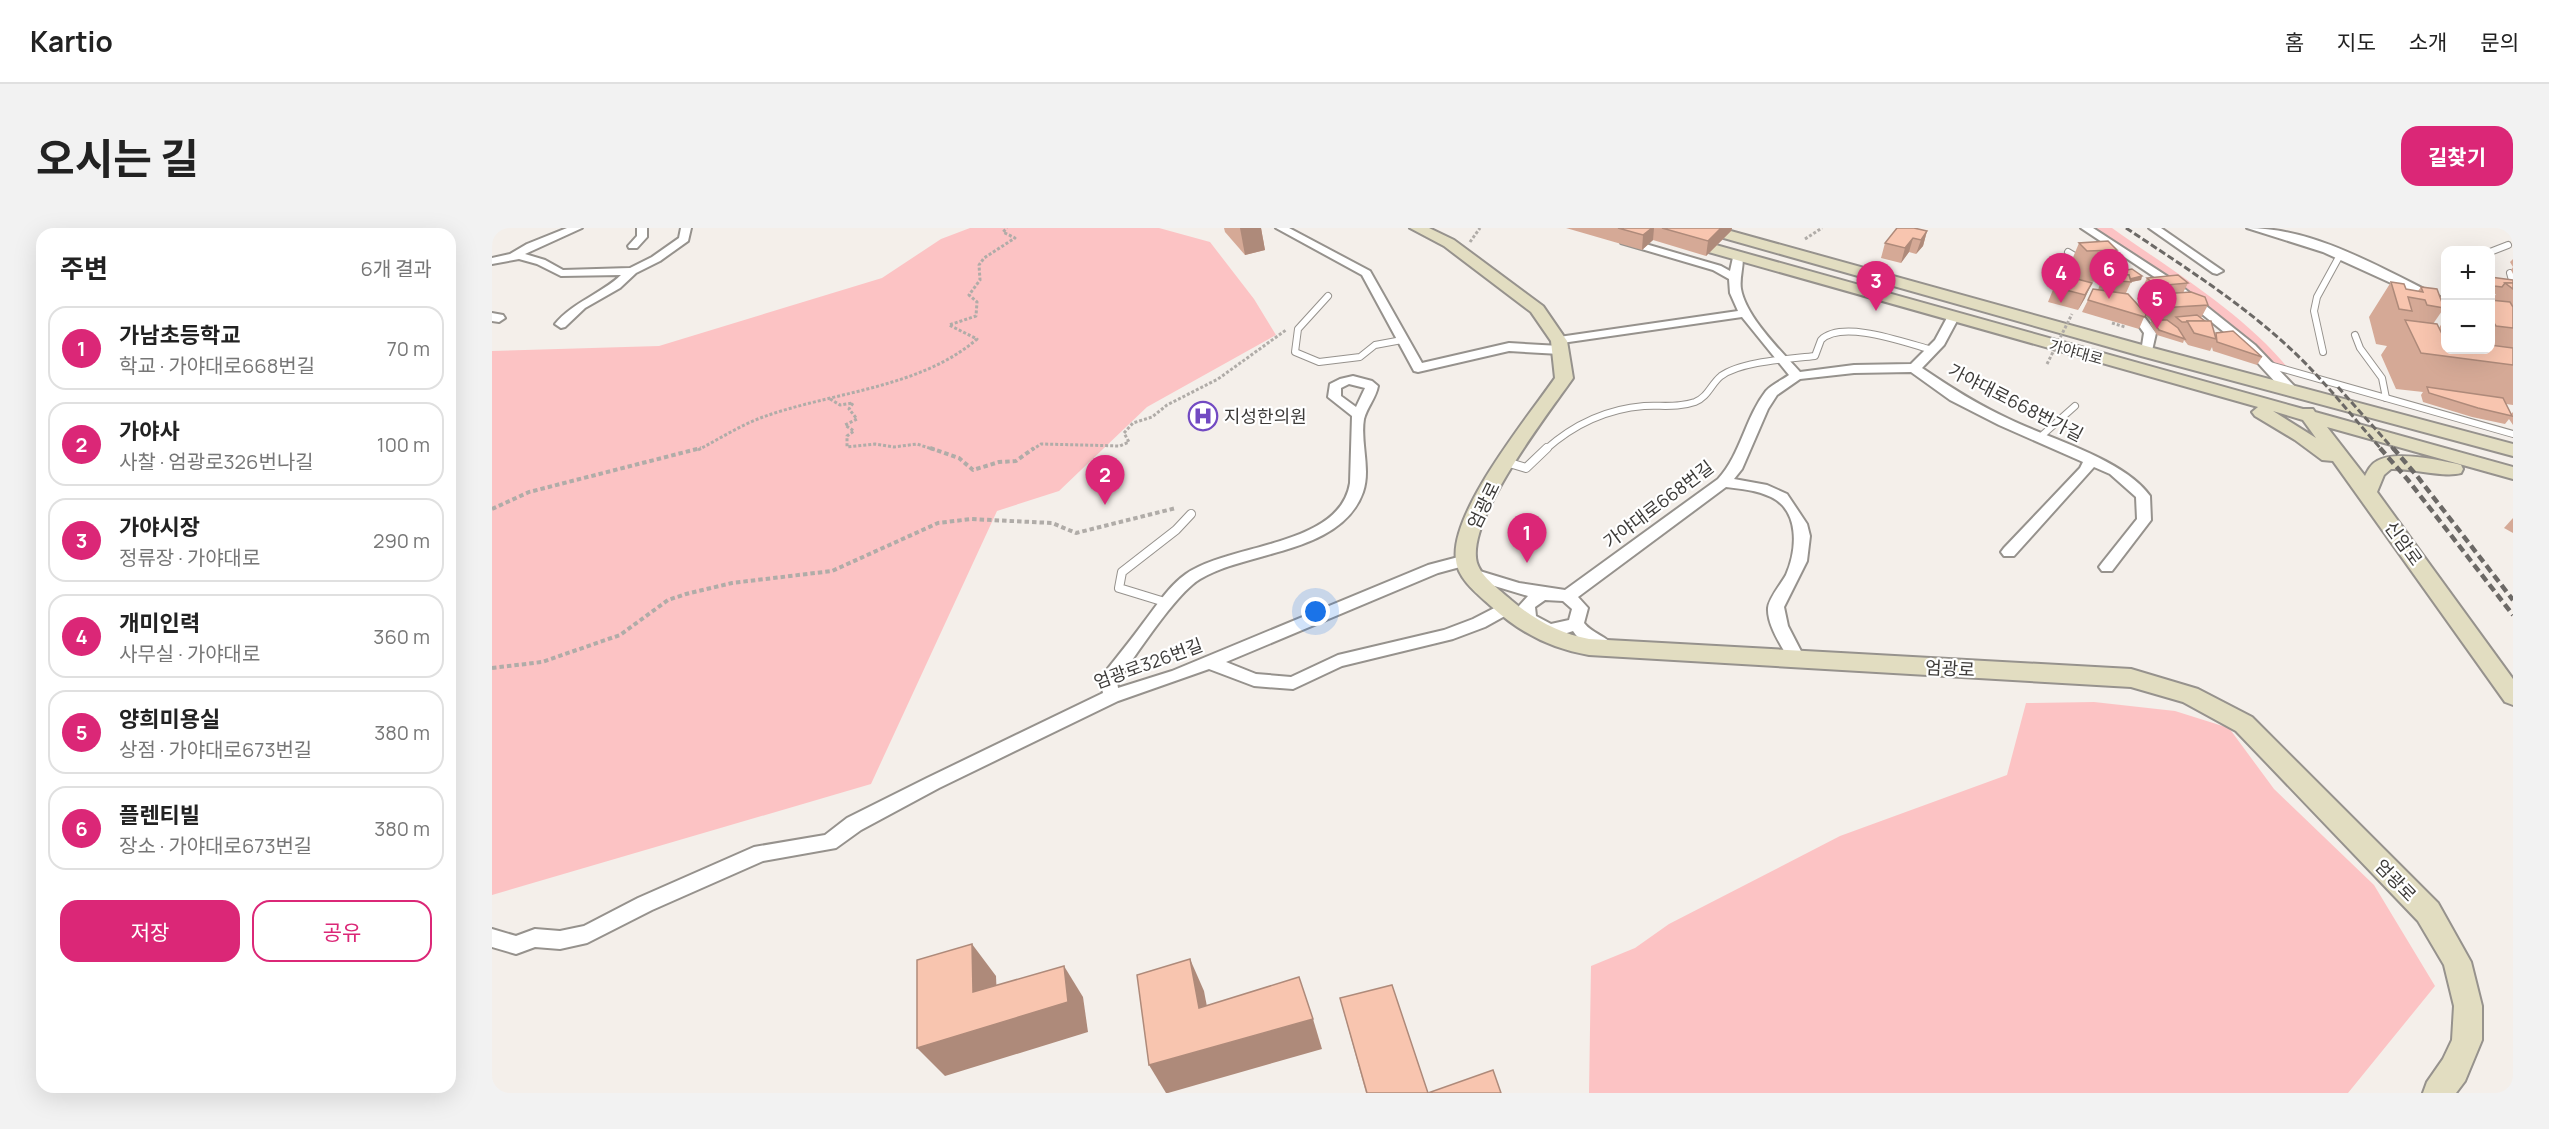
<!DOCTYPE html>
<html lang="ko">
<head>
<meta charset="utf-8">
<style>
	body { margin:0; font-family:Manrope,"Noto Sans KR",sans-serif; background:#f2f2f2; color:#222 }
	.controls { position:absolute; right:18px; top:18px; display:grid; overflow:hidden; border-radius:12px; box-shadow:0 6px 24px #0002 }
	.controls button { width:54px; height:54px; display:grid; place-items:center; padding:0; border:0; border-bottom:2px solid #e0e0e0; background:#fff; color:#222; font:30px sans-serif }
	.you { position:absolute; left:824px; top:384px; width:21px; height:21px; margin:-15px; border:4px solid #fff; border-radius:50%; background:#1a73e8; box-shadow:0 0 0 9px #1a73e833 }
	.badge { display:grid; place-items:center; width:39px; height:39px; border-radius:50%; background:#db2777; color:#fff; font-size:20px; font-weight:700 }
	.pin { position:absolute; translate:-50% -50px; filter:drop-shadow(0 2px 3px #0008) }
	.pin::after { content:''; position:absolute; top:32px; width:21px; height:18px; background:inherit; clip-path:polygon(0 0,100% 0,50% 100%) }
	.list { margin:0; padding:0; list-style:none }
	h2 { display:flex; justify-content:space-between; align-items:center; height:78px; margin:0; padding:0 24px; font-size:26px }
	h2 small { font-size:20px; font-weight:400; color:#767676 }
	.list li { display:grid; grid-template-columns:39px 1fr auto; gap:18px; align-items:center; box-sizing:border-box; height:84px; margin:0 12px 12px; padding:0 12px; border:2px solid #e0e0e0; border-radius:18px }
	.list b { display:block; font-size:22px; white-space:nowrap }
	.list p { margin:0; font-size:20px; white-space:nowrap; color:#767676 }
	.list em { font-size:20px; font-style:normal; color:#767676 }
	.actions { display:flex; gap:12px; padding:18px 24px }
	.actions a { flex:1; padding:14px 0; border:2px solid #db2777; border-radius:18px; text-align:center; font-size:21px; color:#db2777 }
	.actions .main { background:#db2777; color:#fff }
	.map { position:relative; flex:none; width:2021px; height:865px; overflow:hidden; border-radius:18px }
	header { display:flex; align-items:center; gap:36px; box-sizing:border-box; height:84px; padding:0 30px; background:#fff; border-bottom:2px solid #e0e0e0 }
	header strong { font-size:28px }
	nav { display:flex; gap:33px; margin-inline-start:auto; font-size:21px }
	.intro { display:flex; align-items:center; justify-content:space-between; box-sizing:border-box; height:144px; padding:0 36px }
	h1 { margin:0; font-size:42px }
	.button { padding:15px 27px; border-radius:18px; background:#db2777; color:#fff; font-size:21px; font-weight:700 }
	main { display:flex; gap:36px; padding:0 36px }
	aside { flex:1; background:#fff; border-radius:18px; box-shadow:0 6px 24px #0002 }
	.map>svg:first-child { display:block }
</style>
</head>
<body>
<header>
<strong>Kartio</strong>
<nav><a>홈</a><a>지도</a><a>소개</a><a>문의</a></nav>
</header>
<div class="intro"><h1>오시는 길</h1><a class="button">길찾기</a></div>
<main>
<aside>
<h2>주변<small>6개 결과</small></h2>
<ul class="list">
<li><span class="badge">1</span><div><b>가남초등학교</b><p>학교 · 가야대로668번길</p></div><em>70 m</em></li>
<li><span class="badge">2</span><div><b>가야사</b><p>사찰 · 엄광로326번나길</p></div><em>100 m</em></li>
<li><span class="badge">3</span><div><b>가야시장</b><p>정류장 · 가야대로</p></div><em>290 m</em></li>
<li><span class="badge">4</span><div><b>개미인력</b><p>사무실 · 가야대로</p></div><em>360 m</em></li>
<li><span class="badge">5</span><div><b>양희미용실</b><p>상점 · 가야대로673번길</p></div><em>380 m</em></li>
<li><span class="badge">6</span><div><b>플렌티빌</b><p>장소 · 가야대로673번길</p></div><em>380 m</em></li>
</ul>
<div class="actions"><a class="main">저장</a><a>공유</a></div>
</aside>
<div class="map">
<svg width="2021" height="865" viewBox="0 0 2021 865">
	<rect width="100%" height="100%" fill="#f4efea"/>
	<g fill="#fcc3c4">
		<path d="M 478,0 L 667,0 L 718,14 L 762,71 L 784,107 L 655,179 L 567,263 L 505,283 L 379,556 L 0,667 L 0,123 L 167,118 L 390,50 L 449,11 Z"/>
		<path d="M 1598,0 L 1620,0 C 1679,42 1750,84 1796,140 L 1774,136 L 1759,120 Z"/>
		<path d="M 1602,474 L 1683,483 L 1737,500 L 1782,561 L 1882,657 L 1943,758 L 1856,865 L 1097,865 L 1099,738 L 1143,720 L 1177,696 L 1348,608 L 1515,547 L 1534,475 Z"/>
	</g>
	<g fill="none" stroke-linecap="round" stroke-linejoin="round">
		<g stroke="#96928d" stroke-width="8">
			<g id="service-far1">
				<path d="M 1576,24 L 1591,33"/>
				<path d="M 1998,24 L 2016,17"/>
				<path d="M 2018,45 L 2021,56"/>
				<path d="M 836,68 L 806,101 L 803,124 L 827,134 L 868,129 L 883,117 L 910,112"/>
				<path d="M 1998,69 L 2021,70"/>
				<path d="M 1863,107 L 1868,120 L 1890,150 L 1894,170"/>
				<path d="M 1831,124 L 1822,83 L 1825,69 L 1848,27"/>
				<path d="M 1774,136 L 2021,206"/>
				<path d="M 1547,210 L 1583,178"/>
				<path d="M 1053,222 C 1081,197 1114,181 1152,178 C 1169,177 1186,180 1203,174 C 1216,169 1219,156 1229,148 C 1249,133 1298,131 1323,128 L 1329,112 C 1350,91 1414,115 1440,122"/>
			</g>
		</g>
		<g stroke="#96928d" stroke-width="10">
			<g id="service">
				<path d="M 1014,234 L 1034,240 L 1055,220"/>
				<path d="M 676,375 L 627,360 L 630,344 L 684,302 L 699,286"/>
			</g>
		</g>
		<g stroke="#96928d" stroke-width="4">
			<g id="minor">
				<path d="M 75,0 L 90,0 L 33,26 L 53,32 L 71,42 L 138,40 L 160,29 L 187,10 L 189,0 L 199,0 L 196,13 L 168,33 L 144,45 L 128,60 L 93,80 L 73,99 L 69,100 L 63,96 C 81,74 109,66 129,47 L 69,48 L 45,36 L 27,31 L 0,36 L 0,30 L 18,26 L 35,16 Z"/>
				<path d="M 145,0 L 155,0 L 155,9 L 145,20 L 137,20 L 136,18 L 145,8 Z"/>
				<path d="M 784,0 L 797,0 L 878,43 L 930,135 L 1017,115 L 1068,118 L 1074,122 L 1068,126 L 1017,123 L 926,144 L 922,143 L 870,47 Z"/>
				<path d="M 1589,0 L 1601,0 L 1684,54 L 1763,117 L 1805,161 L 1806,164 L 1805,167 L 1795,167 L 1755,123 L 1676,58 Z"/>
				<path d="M 1657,0 L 1669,0 L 1731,43 L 1725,46 L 1721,45 Z"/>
				<path d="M 1755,0 C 1825,0 1892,42 1954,72 L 1954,80 L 1831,24 Z"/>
				<path d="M 1133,10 L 1229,38 L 1238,43 L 1242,25 L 1250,25 C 1253,35 1247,49 1249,61 C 1254,89 1289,123 1308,144 L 1362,137 L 1419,136 L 1443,112 L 1457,86 L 1465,86 L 1467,89 L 1452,117 L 1430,140 C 1458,159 1486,177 1517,191 C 1558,211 1632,231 1658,268 L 1659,292 L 1620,343 L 1610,343 L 1607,339 L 1610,335 L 1645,291 L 1644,269 L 1618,246 L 1602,239 L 1522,328 L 1512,328 L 1509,324 L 1512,320 L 1588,240 L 1591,234 L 1507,197 L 1458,172 L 1419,144 L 1362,145 L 1308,151 L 1285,167 L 1276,181 L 1250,241 L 1242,251 L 1275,257 L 1295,266 L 1315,296 L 1318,308 L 1315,333 L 1292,379 L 1296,398 L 1313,431 L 1311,435 L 1299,435 C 1291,420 1275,398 1276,380 C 1277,370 1289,356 1294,347 C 1305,322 1308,283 1279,269 C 1265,262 1249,261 1234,259 L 1086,369 L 1096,380 L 1092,395 C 1100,406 1116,408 1123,420 L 1121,424 C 1107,428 1088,414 1081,403 C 1062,410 1039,409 1028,390 L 1027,378 L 1036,368 L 976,350 L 973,346 L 976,342 L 981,341 L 1027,355 L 1073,362 L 1226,251 C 1249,226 1253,190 1274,163 C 1279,157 1290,152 1297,147 L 1250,89 L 1063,116 L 1061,113 L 1067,109 L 1246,83 L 1238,65 L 1237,51 L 1221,42 L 1129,15 L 1129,11 ZM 1053,372 L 1071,373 L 1080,381 L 1077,392 L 1059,396 L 1044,388 L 1043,379 Z"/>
				<path d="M 1638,73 L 1642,75 L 1664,105 L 1659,127 L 1655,128 L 1649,124 L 1652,105 L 1632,77 Z"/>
				<path d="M 0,85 L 11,87 L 13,90 L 7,94 L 0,93 Z"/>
				<path d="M 861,148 L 880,153 L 886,158 C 884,170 875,179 872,191 C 868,214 879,241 871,264 C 849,326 757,322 708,351 C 683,366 644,428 625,453 L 626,460 L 680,443 L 936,337 L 974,327 L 982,332 L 979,336 L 946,345 L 734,434 L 764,446 L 799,449 L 846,427 L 952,402 L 981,391 L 1014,374 L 1020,376 L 1022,380 L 1020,384 L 993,399 L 961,411 L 850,438 L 801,461 L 762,458 L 717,441 L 626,473 L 447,560 L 369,602 L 344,620 L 271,633 L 160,682 L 95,715 L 68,721 L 43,719 L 24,726 L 0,719 L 0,701 L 24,708 L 43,701 L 68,703 L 92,698 L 146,670 L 262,619 L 333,607 L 355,590 L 435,550 L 611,465 L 608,452 L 610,448 C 624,430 639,412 652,394 C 665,377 677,358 694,346 C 738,315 848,319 858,255 L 860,188 L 836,169 L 838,156 L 848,151 ZM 857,156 L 873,160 L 864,179 L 849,168 L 849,160 Z"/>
			</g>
		</g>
		<g stroke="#96928d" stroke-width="4">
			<g id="secondary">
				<path d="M 918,0 L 937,0 L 962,12 L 1051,78 L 1075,113 L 1081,150 C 1056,186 973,292 985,335 C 990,350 1008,362 1019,372 C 1041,391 1068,406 1097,411 L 1639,441 L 1706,461 L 1760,489 L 1946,675 L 1979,734 L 1990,778 L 1990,812 L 1973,853 L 1964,865 L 1931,865 L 1935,854 L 1951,831 L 1960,812 L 1962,778 L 1952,737 L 1926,693 L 1744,503 L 1691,474 L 1639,459 L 1097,427 C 1060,421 1027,404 1000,379 C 987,367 966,352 964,332 C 957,285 1036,189 1063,150 L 1059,113 L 1039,84 L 952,18 Z"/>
				<path d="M 1140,0 L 1163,0 L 1811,181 L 1821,181 L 1823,184 L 2021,239 L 2021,251 L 1835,199 L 1873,248 C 1876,242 1879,236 1885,233 C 1903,222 1948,232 1969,237 L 1971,241 L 1969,245 C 1952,250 1920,240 1899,241 L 1892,247 L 1885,264 L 2021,451 L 2021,477 L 2013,474 L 1841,233 L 1830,232 L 1803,212 L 1763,188 L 1760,184 L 1766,179 L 1142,3 ZM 1781,183 L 1811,192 L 1824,210 Z"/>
				<path d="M 1205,0 L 1228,0 L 1661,120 L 2021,216 L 2021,228 L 1649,128 L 1207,3 Z"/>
			</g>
		</g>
		<g stroke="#b0aca8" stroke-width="3" stroke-dasharray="3 2" stroke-linecap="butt">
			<path d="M 1313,11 L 1330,0"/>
			<path d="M 978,14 L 988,0"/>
			<path d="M 1620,95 L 1633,99"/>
			<path d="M 338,171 L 348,177 L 361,175 L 357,181 L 365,191 L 353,197 L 362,203 L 355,208 L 355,219 L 383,216 L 402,219 L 425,216 L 443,222"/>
			<path d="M 206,222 C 227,211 249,197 271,189 C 340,164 429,160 485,111 L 457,97 L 484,88 L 485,74 L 477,67 L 488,52 L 487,37 L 492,30 L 523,10 L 511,4 L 515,0"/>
			<path d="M 540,222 L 549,216 L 628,218 L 637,214 L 632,205 L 641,195 L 660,189 L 675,177 L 726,151 L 794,102"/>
		</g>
		<g stroke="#b0aca8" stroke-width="4" stroke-dasharray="4.5 3" stroke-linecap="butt">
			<path d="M 438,220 L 467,230 L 481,242 L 507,234 L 524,233 L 542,220"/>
			<path d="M 0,281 L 37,264 L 209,220"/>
			<path d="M 0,440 L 50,434 L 128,407 L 176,372 L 194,366 L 240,355 L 340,343 L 446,295 L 479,291 L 560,295 L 584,305 L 684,280"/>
		</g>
		<use href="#service-far1" stroke="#fff" stroke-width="6"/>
		<use href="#service" stroke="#fff" stroke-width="8"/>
		<use href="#minor" fill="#fff" fill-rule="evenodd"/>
		<use href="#secondary" fill="#e2ddc1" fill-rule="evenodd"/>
		<g stroke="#6c6966" stroke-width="3" stroke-dasharray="7 3" stroke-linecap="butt">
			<path d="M 1634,0 C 1697,42 1764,84 1817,139 C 1842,165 1865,194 1890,222"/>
			<path d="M 1846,159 L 1902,222"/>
		</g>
		<g stroke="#6c6966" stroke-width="4.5" stroke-dasharray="8 4.5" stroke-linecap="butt">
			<path d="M 1888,220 L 1916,252 L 2021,387"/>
			<path d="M 1901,220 L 1925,248 L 2021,372"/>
		</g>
		<path stroke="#b0aca8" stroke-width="3" stroke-dasharray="3 2" stroke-linecap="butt" d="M 1555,136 L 1580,86"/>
	</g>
	<g fill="#d5a996">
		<path d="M 732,0 L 769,0 L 773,22 L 753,27 L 733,4 Z"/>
		<path d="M 1074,0 L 1240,0 L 1239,3 L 1214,28 L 1161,12 L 1150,22 Z"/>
		<path d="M 1435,3 L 1431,18 L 1424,26 L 1417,24 L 1409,35 L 1389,30 L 1393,15 Z"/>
		<path d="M 1587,15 L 1625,22 L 1615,45 L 1623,45 L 1624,44 L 1650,48 L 1649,52 L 1639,54 L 1634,65 L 1649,80 L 1651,77 L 1645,71 L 1655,50 L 1696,55 L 1691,65 L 1716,77 L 1709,90 L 1723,107 L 1724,105 L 1770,129 L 1765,137 L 1721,123 L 1720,119 L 1718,123 L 1696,117 L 1692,112 L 1691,115 L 1665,107 L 1658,96 L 1659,93 L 1653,87 L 1647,101 L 1590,84 L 1596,72 L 1606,62 L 1609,53 L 1597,54 L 1593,70 L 1586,82 L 1556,74 L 1562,59 L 1576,48 L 1574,46 Z"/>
		<path d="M 2021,31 L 2021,46 L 2019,42 L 2021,39 L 2018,34 Z"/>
		<path d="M 1998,49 L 2021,53 L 2021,177 L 2014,176 L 2019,186 L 2021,184 L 2021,197 L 2017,191 L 2013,196 L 1980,189 L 1931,174 L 1929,167 L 1931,164 L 1904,161 L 1889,127 L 1895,118 L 1884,116 L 1877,89 L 1899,54 L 1914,61 L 1926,63 L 1929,59 L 1952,80 L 1941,96 L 1947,100 L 1953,90 L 1953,122 L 1998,122 L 1998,72 L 2000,72 L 2004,66 L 1998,66 Z"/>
		<path d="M 2021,290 L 2021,305 L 2012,300 Z"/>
		<path d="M 848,770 L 936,865 L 1009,865 L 874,865 Z"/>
	</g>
	<g fill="#ae8a7a">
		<path d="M 748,0 L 769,0 L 773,22 L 753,27 Z"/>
		<path d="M 1160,0 L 1162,0 L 1161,12 L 1150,22 L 1151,7 Z"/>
		<path d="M 1229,0 L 1240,0 L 1239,3 L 1214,28 L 1216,13 Z"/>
		<path d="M 1435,3 L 1431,18 L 1424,26 L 1429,12 Z"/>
		<path d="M 1421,10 L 1417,24 L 1409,35 L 1413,20 Z"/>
		<path d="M 1650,48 L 1649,52 L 1639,54 L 1634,51 Z"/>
		<path d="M 1600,55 L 1593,70 L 1586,82 L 1593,67 Z"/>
		<path d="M 480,716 L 504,748 L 506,794 L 481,764 Z"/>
		<path d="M 698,731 L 712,763 L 721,810 L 707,780 Z"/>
		<path d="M 572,738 L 591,769 L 596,804 L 453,848 L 425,820 Z"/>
		<path d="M 821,791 L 830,821 L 676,865 L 674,865 L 657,837 Z"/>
	</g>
	<g fill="#f8c5af" stroke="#ae8a7a" stroke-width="1.5">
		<path d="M 1126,0 L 1160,0 L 1151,7 Z"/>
		<path d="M 1170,0 L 1229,0 L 1216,13 Z"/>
		<path d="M 1405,0 L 1422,0 L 1435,3 L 1429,12 L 1421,10 L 1413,20 L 1393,15 Z"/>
		<path d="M 1616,13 L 1625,22 L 1595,23 L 1587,15 Z"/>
		<path d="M 1640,41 L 1650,48 L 1638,51 L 1637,47 L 1626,46 L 1624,44 Z"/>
		<path d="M 1613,44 L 1637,47 L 1639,54 L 1616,52 Z"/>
		<path d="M 1570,47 L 1600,55 L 1593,67 L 1562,59 Z"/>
		<path d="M 1686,47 L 1696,55 L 1664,58 L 1655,50 Z"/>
		<path d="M 1998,49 L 2021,52 L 2021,55 L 2013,55 L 2010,59 L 2002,58 L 1998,52 Z"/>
		<path d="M 1899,54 L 1912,56 L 1914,61 L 1931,64 L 1929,59 L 1945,61 L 1952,80 L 1935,77 L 1933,72 L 1916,69 L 1920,83 L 1907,81 Z"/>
		<path d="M 2013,55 L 2021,55 L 2021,61 Z"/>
		<path d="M 1601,61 L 1636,66 L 1654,86 L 1653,89 L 1596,72 Z"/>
		<path d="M 1699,64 L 1713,69 L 1716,77 L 1668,80 L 1655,67 Z"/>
		<path d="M 1998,72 L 2018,74 L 2021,79 L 2021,100 L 2004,98 L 1998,89 Z"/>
		<path d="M 1705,87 L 1713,93 L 1695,93 L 1694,94 L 1690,94 L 1684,89 Z"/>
		<path d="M 1660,92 L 1675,92 L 1686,100 L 1693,111 L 1667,102 Z"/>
		<path d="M 1913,92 L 1945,96 L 1953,112 L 1953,122 L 1998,122 L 1998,117 L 2021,120 L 2021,137 L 1929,125 Z"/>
		<path d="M 1695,93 L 1719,93 L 1724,111 L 1702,105 Z"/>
		<path d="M 1741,103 L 1770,129 L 1725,114 L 1724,105 Z"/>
		<path d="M 1935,159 L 2011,170 L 2020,188 L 1986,180 L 1937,165 Z"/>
		<path d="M 480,716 L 481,764 L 572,738 L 576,774 L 425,820 L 425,732 Z"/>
		<path d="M 698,731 L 707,780 L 807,749 L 821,791 L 657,837 L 645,747 Z"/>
		<path d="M 900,757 L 936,865 L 1001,842 L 1009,865 L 875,865 L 848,770 Z"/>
	</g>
	<defs>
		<g id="hospital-ring" transform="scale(1.5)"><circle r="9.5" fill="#fff" stroke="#724ac2" stroke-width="1.5"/><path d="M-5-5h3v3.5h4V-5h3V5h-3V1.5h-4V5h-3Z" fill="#724ac2"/></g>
	</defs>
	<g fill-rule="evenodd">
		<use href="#hospital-ring" x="711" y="188"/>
	</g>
	<g text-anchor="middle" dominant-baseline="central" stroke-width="4.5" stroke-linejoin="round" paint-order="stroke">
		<g font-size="15" fill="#3d3b39" stroke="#fff">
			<text transform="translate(1584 124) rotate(16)">가야대로</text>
		</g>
		<g font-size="18" fill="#3d3b39" stroke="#fff">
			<text transform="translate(1524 174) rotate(27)">가야대로668번가길</text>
			<text transform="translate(1166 276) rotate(-37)">가야대로668번길</text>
			<text transform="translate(991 277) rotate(-64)">엄광로</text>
			<text transform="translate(1912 315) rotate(54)">신암로</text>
			<text transform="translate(656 435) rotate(-20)">엄광로326번길</text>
			<text transform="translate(1458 440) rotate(3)">엄광로</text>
			<text transform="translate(1904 652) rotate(46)">엄광로</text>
		</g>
		<g font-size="18" fill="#3d3b39" stroke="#fff" text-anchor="start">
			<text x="732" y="188">지성한의원</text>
		</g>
	</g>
</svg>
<div class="controls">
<button>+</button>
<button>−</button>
</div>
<div class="you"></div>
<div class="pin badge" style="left:1035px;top:335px">1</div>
<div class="pin badge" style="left:613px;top:277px">2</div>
<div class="pin badge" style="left:1384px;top:83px">3</div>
<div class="pin badge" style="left:1569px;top:75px">4</div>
<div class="pin badge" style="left:1665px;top:101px">5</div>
<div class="pin badge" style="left:1617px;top:71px">6</div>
</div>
</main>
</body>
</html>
